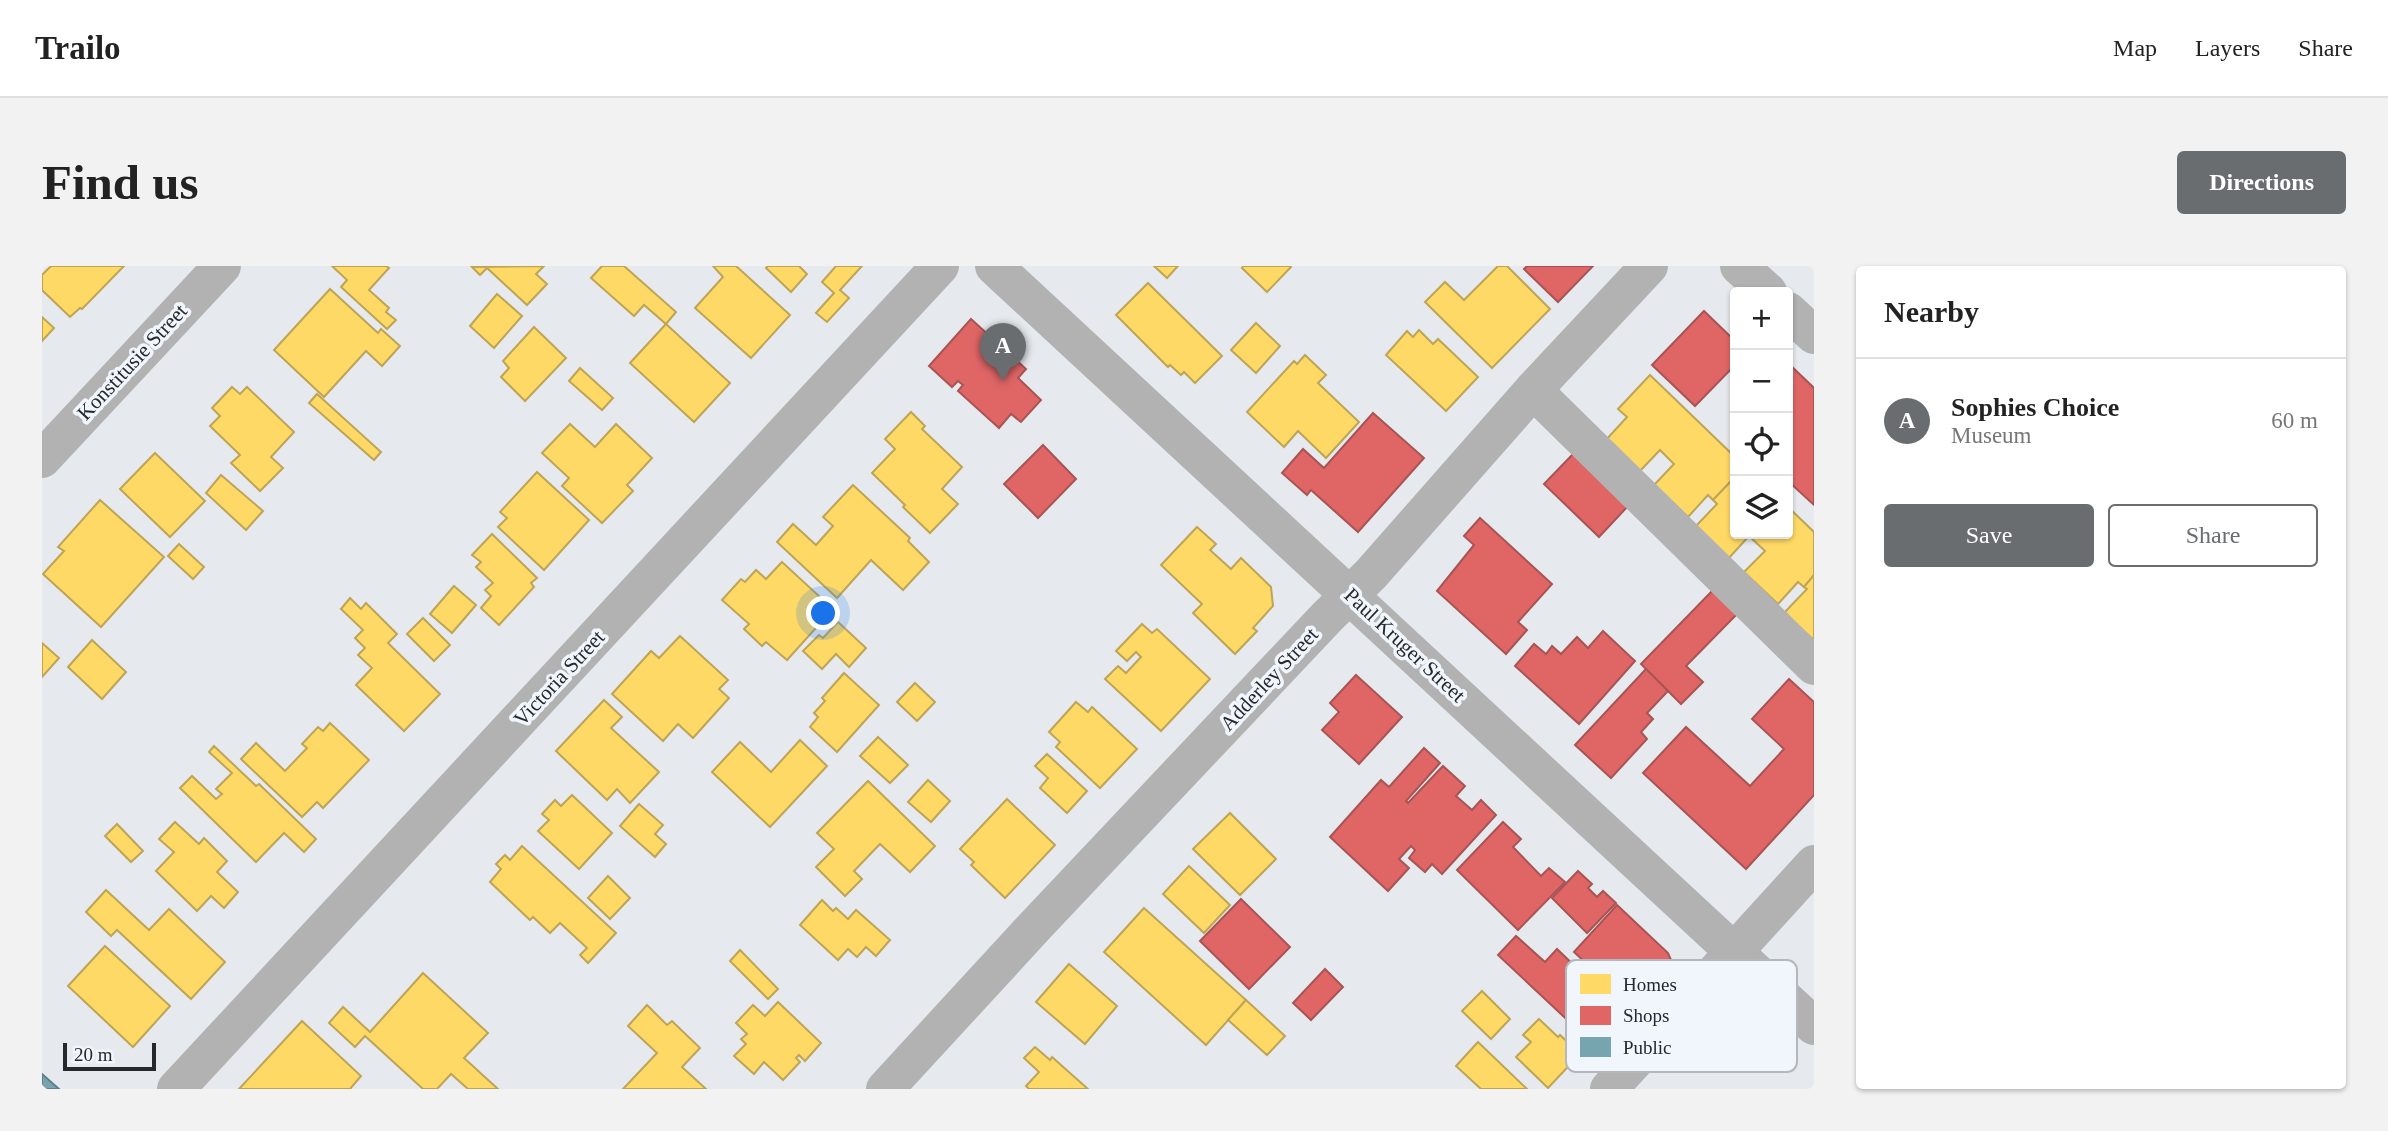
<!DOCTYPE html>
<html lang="en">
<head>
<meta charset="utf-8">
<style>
	body { margin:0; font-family:"Times New Roman",serif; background:#f2f2f2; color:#222 }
	.controls { position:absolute; right:21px; top:21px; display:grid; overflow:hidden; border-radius:7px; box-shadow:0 2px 5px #0004 }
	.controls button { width:63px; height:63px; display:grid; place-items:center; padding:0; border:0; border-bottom:2px solid #e0e0e0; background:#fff; color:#222; font:35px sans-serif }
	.scale { position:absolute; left:21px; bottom:18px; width:93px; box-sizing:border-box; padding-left:7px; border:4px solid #26292c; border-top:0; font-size:19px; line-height:24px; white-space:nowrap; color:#26292c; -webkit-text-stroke:5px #f1f6fd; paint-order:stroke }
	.you { position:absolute; left:782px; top:348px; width:24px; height:24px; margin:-18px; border:5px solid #fff; border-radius:50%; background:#1a73e8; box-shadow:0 0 0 10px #1a73e833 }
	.badge { display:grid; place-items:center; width:46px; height:46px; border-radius:50%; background:#696d70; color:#fff; font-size:23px; font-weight:700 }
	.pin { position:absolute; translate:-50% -58px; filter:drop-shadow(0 2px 4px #0008) }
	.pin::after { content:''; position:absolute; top:37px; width:24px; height:21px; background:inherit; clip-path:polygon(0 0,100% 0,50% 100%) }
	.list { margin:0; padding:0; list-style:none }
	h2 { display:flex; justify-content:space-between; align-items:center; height:91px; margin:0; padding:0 28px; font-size:30px }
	h2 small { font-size:23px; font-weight:400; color:#767676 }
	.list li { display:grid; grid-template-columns:46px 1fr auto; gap:21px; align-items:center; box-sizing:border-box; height:126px; padding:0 28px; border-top:2px solid #e0e0e0 }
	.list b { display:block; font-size:26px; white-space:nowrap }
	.list p { margin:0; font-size:23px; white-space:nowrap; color:#767676 }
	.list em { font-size:23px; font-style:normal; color:#767676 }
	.actions { display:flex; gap:14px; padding:21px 28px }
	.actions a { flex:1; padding:16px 0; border:2px solid #696d70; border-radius:7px; text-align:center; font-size:24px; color:#696d70 }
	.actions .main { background:#696d70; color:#fff }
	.icon { flex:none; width:38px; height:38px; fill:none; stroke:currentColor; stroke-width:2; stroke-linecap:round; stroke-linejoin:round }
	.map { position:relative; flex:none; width:1772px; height:823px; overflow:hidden; border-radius:7px }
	header { display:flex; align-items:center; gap:42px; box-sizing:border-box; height:98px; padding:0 35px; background:#fff; border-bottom:2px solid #e0e0e0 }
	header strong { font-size:33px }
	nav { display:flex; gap:38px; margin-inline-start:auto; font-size:24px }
	.intro { display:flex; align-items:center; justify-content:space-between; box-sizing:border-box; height:168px; padding:0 42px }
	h1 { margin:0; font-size:49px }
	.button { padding:18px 32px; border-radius:7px; background:#696d70; color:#fff; font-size:24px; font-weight:700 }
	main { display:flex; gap:42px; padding:0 42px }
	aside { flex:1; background:#fff; border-radius:7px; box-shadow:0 2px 5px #0004 }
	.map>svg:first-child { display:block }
</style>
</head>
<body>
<header>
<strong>Trailo</strong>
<nav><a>Map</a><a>Layers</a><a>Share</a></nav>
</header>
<div class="intro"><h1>Find us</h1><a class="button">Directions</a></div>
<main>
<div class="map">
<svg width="1772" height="823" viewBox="0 0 1772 823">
	<rect width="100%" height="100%" fill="#e6eaee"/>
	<g fill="#ffd966" stroke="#bea455" stroke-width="2">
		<path d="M 9,0 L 82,0 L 40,43 L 38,42 L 28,51 L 0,24 L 0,9 Z"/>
		<path d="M 290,0 L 344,0 L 347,2 L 327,24 L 347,42 L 344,46 L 354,54 L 345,63 L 299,21 L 305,14 Z"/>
		<path d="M 502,0 L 494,8 L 505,18 L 485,39 L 445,2 L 438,9 L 430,1 Z"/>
		<path d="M 560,0 L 582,0 L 634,46 L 624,58 L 602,39 L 592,50 L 549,12 Z"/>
		<path d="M 671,0 L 694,0 L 748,49 L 709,92 L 653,42 L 681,11 Z"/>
		<path d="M 726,0 L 757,0 L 765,8 L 749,26 L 724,2 Z"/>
		<path d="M 794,0 L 820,0 L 798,24 L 807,32 L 785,56 L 774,47 L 792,27 L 780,16 Z"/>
		<path d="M 1112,0 L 1136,0 L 1125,12 Z"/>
		<path d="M 1201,0 L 1248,0 L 1249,1 L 1225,26 L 1200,2 Z"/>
		<path d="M 1456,0 L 1465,0 L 1508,43 L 1450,102 L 1383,36 L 1403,16 L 1422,34 Z"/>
		<path d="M 1106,17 L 1180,90 L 1153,117 L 1142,106 L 1139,109 L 1128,99 L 1126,101 L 1074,49 Z"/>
		<path d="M 288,23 L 336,67 L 339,63 L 358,80 L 340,100 L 324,85 L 282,131 L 232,84 Z"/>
		<path d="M 455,28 L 480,50 L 452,82 L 428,60 Z"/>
		<path d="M 0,51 L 12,62 L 0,75 Z"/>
		<path d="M 1214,57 L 1238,80 L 1214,107 L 1189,84 Z"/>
		<path d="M 624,58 L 688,117 L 652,156 L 588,97 Z"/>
		<path d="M 492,61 L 524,92 L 483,135 L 459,111 L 467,102 L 461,95 Z"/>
		<path d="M 1377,64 L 1391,78 L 1396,73 L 1436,111 L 1404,145 L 1344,89 L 1365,65 L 1371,71 Z"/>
		<path d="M 1263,89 L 1284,109 L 1276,117 L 1317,156 L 1284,192 L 1256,165 L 1242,181 L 1205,146 L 1252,95 L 1255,98 Z"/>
		<path d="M 538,102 L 571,132 L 560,144 L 527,115 Z"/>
		<path d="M 1608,109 L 1693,191 L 1693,211 L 1671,234 L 1666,229 L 1646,251 L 1612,219 L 1632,198 L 1618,184 L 1596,207 L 1563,175 L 1585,151 L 1576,143 Z"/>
		<path d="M 190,121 L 198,128 L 205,121 L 252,166 L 229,191 L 241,202 L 218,225 L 189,197 L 198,189 L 168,160 L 178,150 L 170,142 Z"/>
		<path d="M 275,128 L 339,186 L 332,194 L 267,137 Z"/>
		<path d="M 869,146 L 883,160 L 880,163 L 920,201 L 900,223 L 916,238 L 888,267 L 861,241 L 863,239 L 830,207 L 853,183 L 843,173 Z"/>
		<path d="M 528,158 L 553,181 L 574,158 L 610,192 L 585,219 L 591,225 L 560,257 L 520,220 L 527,212 L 500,187 Z"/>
		<path d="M 113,187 L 163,235 L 128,271 L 78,223 Z"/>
		<path d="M 495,206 L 547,254 L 502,304 L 456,261 L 465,252 L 458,246 Z"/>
		<path d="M 179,209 L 221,245 L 204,264 L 164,227 Z"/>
		<path d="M 1693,211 L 1693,268 L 1746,268 L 1746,241 L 1772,266 L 1772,309 L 1762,321 L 1756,316 L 1736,338 L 1702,306 L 1723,285 L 1707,270 L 1686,293 L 1653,261 L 1675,238 L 1671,234 Z"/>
		<path d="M 811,219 L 868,272 L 866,275 L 887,296 L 861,324 L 829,294 L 795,332 L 735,276 L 751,258 L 774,279 L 791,260 L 781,251 Z"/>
		<path d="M 58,234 L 122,291 L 59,361 L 1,308 L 22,285 L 16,281 Z"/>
		<path d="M 1155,261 L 1174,278 L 1168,284 L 1189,303 L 1199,292 L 1229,321 L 1231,340 L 1211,362 L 1215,365 L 1193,388 L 1151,347 L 1160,338 L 1119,299 Z"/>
		<path d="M 450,268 L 495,312 L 489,317 L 492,321 L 457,359 L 439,342 L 449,330 L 443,324 L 451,317 L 434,301 L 439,296 L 430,289 Z"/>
		<path d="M 137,278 L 162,301 L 151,313 L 126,290 Z"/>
		<path d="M 740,296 L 791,343 L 745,394 L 724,376 L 720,380 L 702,363 L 707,358 L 680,334 L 699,313 L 703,316 L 714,304 L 724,313 Z"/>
		<path d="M 1772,309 L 1772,374 L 1742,347 L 1765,323 L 1762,321 Z"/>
		<path d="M 412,320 L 434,339 L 410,367 L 388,348 Z"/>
		<path d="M 308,332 L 319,343 L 324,337 L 355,368 L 346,377 L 398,428 L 362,465 L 314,419 L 330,402 L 316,389 L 323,382 L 313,372 L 321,364 L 299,343 Z"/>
		<path d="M 381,352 L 408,379 L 392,395 L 365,368 Z"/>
		<path d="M 796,356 L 824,382 L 807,401 L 794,388 L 780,403 L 761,385 L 777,369 L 781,372 Z"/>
		<path d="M 1100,358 L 1110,367 L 1115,363 L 1168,413 L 1119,465 L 1063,413 L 1076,400 L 1084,407 L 1099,391 L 1094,386 L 1085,395 L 1074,385 Z"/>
		<path d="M 638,370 L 686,414 L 677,423 L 687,432 L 651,472 L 636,458 L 621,475 L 570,428 L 609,385 L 617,392 Z"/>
		<path d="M 50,374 L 84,406 L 60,433 L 26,401 Z"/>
		<path d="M 0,377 L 17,392 L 0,411 Z"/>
		<path d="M 802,407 L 837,439 L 795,486 L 768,461 L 776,451 L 772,447 L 783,435 L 780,432 Z"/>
		<path d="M 873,417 L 893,436 L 875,455 L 855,436 Z"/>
		<path d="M 562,434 L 580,451 L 569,462 L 617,506 L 588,537 L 575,523 L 565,534 L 514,485 Z"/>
		<path d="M 1034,436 L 1046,446 L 1050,441 L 1095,483 L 1058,522 L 1014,481 L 1018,476 L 1007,466 Z"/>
		<path d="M 288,457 L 327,494 L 281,542 L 275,536 L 260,551 L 199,493 L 214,477 L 243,505 L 265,482 L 260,478 L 276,461 L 281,465 Z"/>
		<path d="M 836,471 L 866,499 L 848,517 L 818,490 Z"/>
		<path d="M 758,474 L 785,500 L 728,561 L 670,506 L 698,476 L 729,506 Z"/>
		<path d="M 172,480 L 214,520 L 217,518 L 274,573 L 262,586 L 242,567 L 214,596 L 138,522 L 150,510 L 174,533 L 180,528 L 174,523 L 190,507 L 167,486 Z"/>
		<path d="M 1005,488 L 1045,525 L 1025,547 L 998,522 L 1006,512 L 993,500 Z"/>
		<path d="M 886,514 L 908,535 L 889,556 L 866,536 Z"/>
		<path d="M 826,515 L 893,580 L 868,606 L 838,578 L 812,605 L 820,613 L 803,630 L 774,601 L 792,583 L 775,567 Z"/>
		<path d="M 530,529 L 570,567 L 537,603 L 496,565 L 507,554 L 500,548 L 513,534 L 519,540 Z"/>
		<path d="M 965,533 L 1013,579 L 963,632 L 929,599 L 932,596 L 918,583 Z"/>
		<path d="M 597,538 L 621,559 L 613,568 L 624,578 L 613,591 L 578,560 Z"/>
		<path d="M 1188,547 L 1234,593 L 1198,629 L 1151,583 Z"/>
		<path d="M 133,556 L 157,578 L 162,572 L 185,595 L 175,606 L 196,626 L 182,642 L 169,630 L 155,645 L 114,605 L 132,586 L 117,573 Z"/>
		<path d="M 75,558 L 101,585 L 89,596 L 63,570 Z"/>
		<path d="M 480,580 L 574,667 L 546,697 L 538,689 L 545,682 L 518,657 L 508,667 L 491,651 L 488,654 L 448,616 L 459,603 L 454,598 L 463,589 L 468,594 Z"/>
		<path d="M 1147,600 L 1188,639 L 1162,667 L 1121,628 Z"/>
		<path d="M 566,610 L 588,632 L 568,653 L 546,632 Z"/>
		<path d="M 64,624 L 107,664 L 127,643 L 183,696 L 149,733 L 75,664 L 69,670 L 44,646 Z"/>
		<path d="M 780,634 L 791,645 L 794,642 L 806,653 L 814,644 L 848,674 L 834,690 L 824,681 L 815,691 L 806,683 L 796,694 L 758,659 Z"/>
		<path d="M 1102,642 L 1204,734 L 1164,779 L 1062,686 Z"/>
		<path d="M 63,680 L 128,740 L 91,781 L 26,720 Z"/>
		<path d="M 698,684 L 736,723 L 726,733 L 688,695 Z"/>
		<path d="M 1027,698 L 1075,740 L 1043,778 L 994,736 Z"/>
		<path d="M 381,707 L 446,767 L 422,792 L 456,823 L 426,823 L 409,808 L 395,823 L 381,823 L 323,770 L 313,781 L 287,757 L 301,741 L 328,766 Z"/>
		<path d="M 1440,725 L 1468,753 L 1449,773 L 1420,745 Z"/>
		<path d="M 1204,734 L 1243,770 L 1225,789 L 1186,754 Z"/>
		<path d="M 736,736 L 779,777 L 763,795 L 757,789 L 754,792 L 758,796 L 741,814 L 722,796 L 712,808 L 692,790 L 704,778 L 699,773 L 705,768 L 694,757 L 711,739 L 723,750 Z"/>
		<path d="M 605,739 L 625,759 L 630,755 L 658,782 L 640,801 L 664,823 L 581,823 L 615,787 L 586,760 Z"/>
		<path d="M 1497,753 L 1516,771 L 1518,769 L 1538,788 L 1506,822 L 1474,791 L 1489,776 L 1481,769 Z"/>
		<path d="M 260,755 L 319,810 L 308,823 L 197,823 Z"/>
		<path d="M 1436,776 L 1485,823 L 1439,823 L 1414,800 Z"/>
		<path d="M 993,781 L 1008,794 L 1010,791 L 1046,823 L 987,823 L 984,820 L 997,806 L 982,792 Z"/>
	</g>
	<g fill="#e06666" stroke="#a85455" stroke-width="2">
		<path d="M 1485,0 L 1551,0 L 1516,36 L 1482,3 Z"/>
		<path d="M 1662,45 L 1693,75 L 1693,99 L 1653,140 L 1610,99 Z"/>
		<path d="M 929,53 L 984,103 L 976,112 L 999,134 L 979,156 L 969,148 L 957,162 L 916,125 L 921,119 L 916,115 L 910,121 L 887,100 Z"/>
		<path d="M 1746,97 L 1772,122 L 1772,239 L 1746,215 Z"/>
		<path d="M 1331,147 L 1382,192 L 1316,266 L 1269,224 L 1265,229 L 1240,207 L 1261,183 L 1282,202 Z"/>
		<path d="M 1001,179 L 1034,213 L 996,252 L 962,218 Z"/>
		<path d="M 1532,187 L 1587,239 L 1557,271 L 1502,218 Z"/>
		<path d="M 1438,252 L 1510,318 L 1476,356 L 1485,364 L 1464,388 L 1395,325 L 1432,279 L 1422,270 Z"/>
		<path d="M 1673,322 L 1697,346 L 1644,400 L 1661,416 L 1639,438 L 1599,398 Z"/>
		<path d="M 1561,365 L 1593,395 L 1537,458 L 1473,400 L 1492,378 L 1504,388 L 1510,380 L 1519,388 L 1535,371 L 1546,382 Z"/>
		<path d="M 1604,403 L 1626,425 L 1605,447 L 1611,453 L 1599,466 L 1605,473 L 1569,512 L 1533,479 Z"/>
		<path d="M 1314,409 L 1360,451 L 1317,498 L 1280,464 L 1297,446 L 1288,437 Z"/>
		<path d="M 1747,413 L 1772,436 L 1772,529 L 1704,603 L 1601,507 L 1644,461 L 1708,520 L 1742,483 L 1710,453 Z"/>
		<path d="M 1382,482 L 1398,497 L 1364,535 L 1366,537 L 1401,500 L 1423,520 L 1414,530 L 1430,544 L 1439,534 L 1454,549 L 1400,608 L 1390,598 L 1383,606 L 1367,592 L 1373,584 L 1369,580 L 1357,593 L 1367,602 L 1346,625 L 1288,571 L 1339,514 L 1347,521 Z"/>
		<path d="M 1461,556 L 1479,573 L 1471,581 L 1499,610 L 1507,602 L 1523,616 L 1476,664 L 1415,604 Z"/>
		<path d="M 1536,605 L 1550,618 L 1546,622 L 1555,631 L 1561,625 L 1574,637 L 1545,667 L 1510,632 Z"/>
		<path d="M 1199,633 L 1248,681 L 1207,723 L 1158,675 Z"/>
		<path d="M 1575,639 L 1626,687 L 1629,694 L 1625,700 L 1552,779 L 1456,689 L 1474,670 L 1503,696 L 1515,683 L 1539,706 L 1546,699 L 1532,686 Z"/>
		<path d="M 1283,703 L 1301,721 L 1269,754 L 1251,737 Z"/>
	</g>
	<path fill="#76a5af" stroke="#5e8088" stroke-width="2" d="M 0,808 L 17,823 L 0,823 Z"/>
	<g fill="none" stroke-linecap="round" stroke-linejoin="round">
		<g stroke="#b2b2b2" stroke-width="38">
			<path d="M 952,0 L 1772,760"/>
			<path d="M 1697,0 L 1726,26"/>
			<path d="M 1746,45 L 1772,69"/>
			<path d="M 1491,124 L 1772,400"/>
			<path d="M 0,193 L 180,0"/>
			<path d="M 134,823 L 898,0"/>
			<path d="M 843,823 L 995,658 L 1285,351 L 1329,308 L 1491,124 L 1607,0"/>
			<path d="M 1567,823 L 1772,598"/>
		</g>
	</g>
	<g text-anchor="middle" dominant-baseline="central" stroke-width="7" stroke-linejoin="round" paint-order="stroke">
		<g font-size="21" fill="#26292c" stroke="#f1f6fd">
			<text transform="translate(90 96) rotate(-47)">Konstitusie Street</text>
			<text transform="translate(1363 379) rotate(43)">Paul Kruger Street</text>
			<text transform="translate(517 412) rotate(-47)">Victoria Street</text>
			<text transform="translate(1227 413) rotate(-47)">Adderley Street</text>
		</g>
	</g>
	<rect x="1524" y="694" width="231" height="112" rx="10" fill="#f1f6fd" stroke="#b4b8be" stroke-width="2"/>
	<rect x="1538" y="708" width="31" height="20" fill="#ffd966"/>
	<rect x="1538" y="740" width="31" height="19" fill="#e06666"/>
	<rect x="1538" y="771" width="31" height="20" fill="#76a5af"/>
	<g font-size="19" fill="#26292c">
		<text x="1581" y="725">Homes</text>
		<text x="1581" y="756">Shops</text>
		<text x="1581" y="788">Public</text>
	</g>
</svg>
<div class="controls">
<button>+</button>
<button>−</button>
<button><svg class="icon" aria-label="locate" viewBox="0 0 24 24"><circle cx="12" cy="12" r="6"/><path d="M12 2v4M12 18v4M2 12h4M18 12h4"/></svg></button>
<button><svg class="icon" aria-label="layers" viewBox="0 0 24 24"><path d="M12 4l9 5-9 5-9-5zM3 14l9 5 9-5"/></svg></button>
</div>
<div class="scale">20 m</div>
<div class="you"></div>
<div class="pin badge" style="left:961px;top:115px">A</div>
</div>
<aside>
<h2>Nearby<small></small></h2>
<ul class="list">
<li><span class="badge">A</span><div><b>Sophies Choice</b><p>Museum</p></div><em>60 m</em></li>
</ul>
<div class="actions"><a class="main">Save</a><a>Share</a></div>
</aside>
</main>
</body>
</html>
